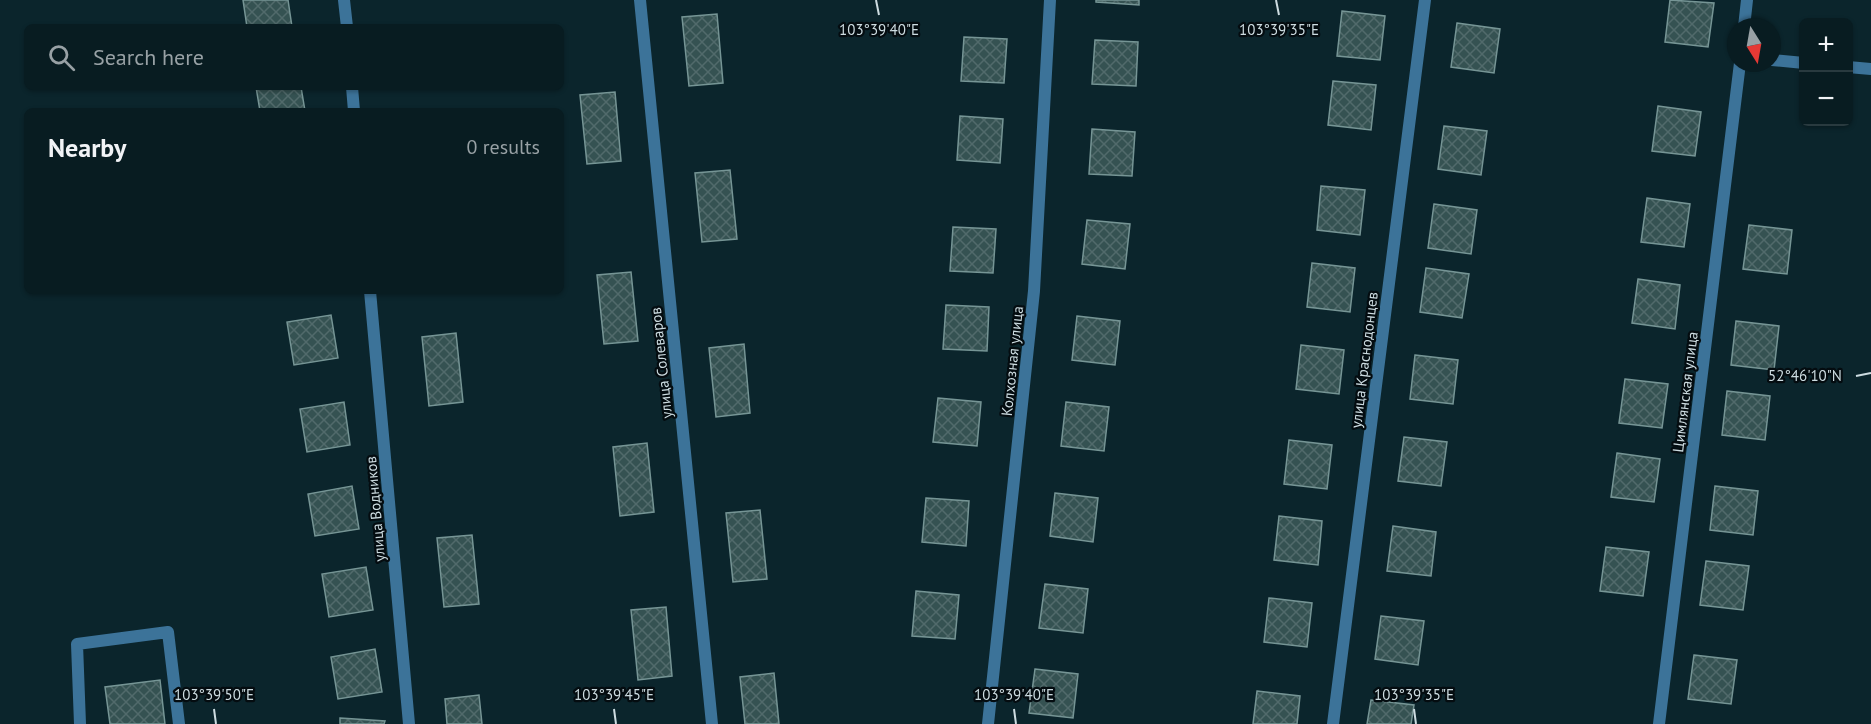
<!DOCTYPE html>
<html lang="en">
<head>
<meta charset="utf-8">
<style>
	body { margin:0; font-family:"PT Sans",sans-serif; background:#11252a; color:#f1f3f6 }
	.controls { position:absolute; right:18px; top:18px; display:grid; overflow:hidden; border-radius:9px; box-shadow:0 2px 4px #0004 }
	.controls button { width:54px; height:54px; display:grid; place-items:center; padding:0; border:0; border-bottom:2px solid #293a3f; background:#081c21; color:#f1f3f6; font:30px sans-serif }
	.compass { position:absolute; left:1727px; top:18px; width:54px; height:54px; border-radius:50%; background:#081c21; box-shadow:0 2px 4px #0004; rotate:169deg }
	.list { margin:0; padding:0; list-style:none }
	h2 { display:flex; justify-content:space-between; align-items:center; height:78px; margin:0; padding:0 24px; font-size:26px }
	h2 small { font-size:20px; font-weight:400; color:#98a1a5 }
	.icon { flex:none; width:33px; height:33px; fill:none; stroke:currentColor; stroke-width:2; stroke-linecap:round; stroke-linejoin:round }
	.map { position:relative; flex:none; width:1871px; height:724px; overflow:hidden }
	.search { position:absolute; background:#081c21; box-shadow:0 2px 4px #0004; left:24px; top:24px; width:540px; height:66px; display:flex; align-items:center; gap:15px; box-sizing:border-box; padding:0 21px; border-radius:9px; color:#98a1a5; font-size:22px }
	.panel { position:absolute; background:#081c21; box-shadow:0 2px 4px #0004; left:24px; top:108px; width:540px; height:186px; border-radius:9px }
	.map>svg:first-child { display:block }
</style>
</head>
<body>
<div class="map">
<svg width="1871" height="724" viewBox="0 0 1871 724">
	<defs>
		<pattern id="building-cross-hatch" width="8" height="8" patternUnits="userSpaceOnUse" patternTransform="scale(1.5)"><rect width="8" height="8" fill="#355252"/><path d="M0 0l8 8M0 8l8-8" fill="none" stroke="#516a6b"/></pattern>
	</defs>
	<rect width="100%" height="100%" fill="#0b252c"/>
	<g fill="url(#building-cross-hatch)" stroke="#769595" stroke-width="1.5">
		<path d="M 243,0 L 288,0 L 292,27 L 247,27 Z"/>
		<path d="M 1096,0 L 1139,0 L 1139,5 L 1096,2 Z"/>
		<path d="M 1670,0 L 1714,3 L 1708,47 L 1665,42 Z"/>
		<path d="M 1342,11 L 1385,16 L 1380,60 L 1337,56 Z"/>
		<path d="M 717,14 L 723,83 L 689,86 L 682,17 Z"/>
		<path d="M 1457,23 L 1500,29 L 1494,73 L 1451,67 Z"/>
		<path d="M 444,25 L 444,27 L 416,27 Z"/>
		<path d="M 964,37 L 1007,39 L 1004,83 L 961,81 Z"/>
		<path d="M 1095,40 L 1138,42 L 1136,86 L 1092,84 Z"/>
		<path d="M 1333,81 L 1376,85 L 1371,130 L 1328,125 Z"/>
		<path d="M 256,87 L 301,87 L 305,111 L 260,111 Z"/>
		<path d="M 615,92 L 621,161 L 587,164 L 580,95 Z"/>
		<path d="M 1658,106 L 1701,112 L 1695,156 L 1652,151 Z"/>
		<path d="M 960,116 L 1003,119 L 1000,163 L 957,160 Z"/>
		<path d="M 1444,126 L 1487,131 L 1481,175 L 1438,169 Z"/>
		<path d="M 1092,129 L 1135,132 L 1132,176 L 1089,174 Z"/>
		<path d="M 730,170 L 737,239 L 702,242 L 695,173 Z"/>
		<path d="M 1321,186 L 1365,190 L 1360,235 L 1317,230 Z"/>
		<path d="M 1647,198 L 1690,204 L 1684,247 L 1641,242 Z"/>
		<path d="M 1434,204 L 1477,210 L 1471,254 L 1428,248 Z"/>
		<path d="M 1087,220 L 1130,224 L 1125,269 L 1082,264 Z"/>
		<path d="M 1749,225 L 1792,230 L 1787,274 L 1743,269 Z"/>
		<path d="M 953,227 L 996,229 L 993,273 L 950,271 Z"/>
		<path d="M 1312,263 L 1355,268 L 1350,312 L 1307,307 Z"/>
		<path d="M 1426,268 L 1469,274 L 1462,318 L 1420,312 Z"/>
		<path d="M 631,272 L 638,341 L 604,344 L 597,275 Z"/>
		<path d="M 1638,279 L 1680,285 L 1675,329 L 1632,323 Z"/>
		<path d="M 946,305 L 989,307 L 987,351 L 943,349 Z"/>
		<path d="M 331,315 L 338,358 L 294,365 L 287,322 Z"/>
		<path d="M 1077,316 L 1120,321 L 1115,365 L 1072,360 Z"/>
		<path d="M 1736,321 L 1779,326 L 1774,370 L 1731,365 Z"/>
		<path d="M 456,333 L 463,402 L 429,406 L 422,337 Z"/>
		<path d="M 744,344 L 750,413 L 716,417 L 709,348 Z"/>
		<path d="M 1301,345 L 1344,350 L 1339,394 L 1296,389 Z"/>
		<path d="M 1415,355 L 1458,360 L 1453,404 L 1410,399 Z"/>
		<path d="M 1625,379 L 1668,384 L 1662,428 L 1619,423 Z"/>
		<path d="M 1727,391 L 1770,396 L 1765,440 L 1722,435 Z"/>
		<path d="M 938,398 L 981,402 L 977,446 L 933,442 Z"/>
		<path d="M 344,402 L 350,445 L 307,452 L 300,409 Z"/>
		<path d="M 1066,402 L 1109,407 L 1104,451 L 1061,446 Z"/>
		<path d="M 1404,437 L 1447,442 L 1441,486 L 1398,481 Z"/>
		<path d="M 1289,440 L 1332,445 L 1327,489 L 1284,484 Z"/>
		<path d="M 647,443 L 654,512 L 620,516 L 613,447 Z"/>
		<path d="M 1617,453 L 1660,459 L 1654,502 L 1611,497 Z"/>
		<path d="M 352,486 L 359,529 L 315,536 L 308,494 Z"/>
		<path d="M 1715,486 L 1758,491 L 1753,535 L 1710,530 Z"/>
		<path d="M 1055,493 L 1098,498 L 1093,542 L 1050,536 Z"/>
		<path d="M 926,498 L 969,501 L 966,546 L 922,542 Z"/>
		<path d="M 760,510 L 767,579 L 733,582 L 726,513 Z"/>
		<path d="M 1279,516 L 1322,521 L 1318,565 L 1274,560 Z"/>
		<path d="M 1393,526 L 1436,532 L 1431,576 L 1387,571 Z"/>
		<path d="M 472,535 L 479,604 L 444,607 L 437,538 Z"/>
		<path d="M 1606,547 L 1649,552 L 1643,596 L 1600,591 Z"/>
		<path d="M 1706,561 L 1749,566 L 1743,610 L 1700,605 Z"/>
		<path d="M 366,567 L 373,610 L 329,617 L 322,574 Z"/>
		<path d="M 1045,584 L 1088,589 L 1083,633 L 1039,628 Z"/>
		<path d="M 916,591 L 959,595 L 955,639 L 912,636 Z"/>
		<path d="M 1269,598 L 1312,603 L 1307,647 L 1264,642 Z"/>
		<path d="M 666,607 L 672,676 L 638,680 L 631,610 Z"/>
		<path d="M 1381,616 L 1424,621 L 1418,665 L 1375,659 Z"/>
		<path d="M 375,649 L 382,692 L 338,699 L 331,657 Z"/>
		<path d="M 1694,655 L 1737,660 L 1731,704 L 1688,699 Z"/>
		<path d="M 1035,669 L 1078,674 L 1073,718 L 1029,713 Z"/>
		<path d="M 774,673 L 779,724 L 745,724 L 740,677 Z"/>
		<path d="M 160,680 L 165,724 L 110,724 L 105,687 Z"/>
		<path d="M 1257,691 L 1300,696 L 1297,724 L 1253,724 Z"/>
		<path d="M 479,695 L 482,724 L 447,724 L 445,699 Z"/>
		<path d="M 1371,700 L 1414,705 L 1411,724 L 1367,724 Z"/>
		<path d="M 340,718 L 385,721 L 384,724 L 340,724 Z"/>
	</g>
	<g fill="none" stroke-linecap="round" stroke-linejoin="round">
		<g stroke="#3c7399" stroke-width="12">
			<path d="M 1772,60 L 1804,63"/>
			<path d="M 1848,67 L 1871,69"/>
			<path d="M 80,724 L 77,644 L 168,632 L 179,724"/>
		</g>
		<g stroke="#3c7399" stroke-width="12">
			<path d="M 344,0 L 347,27"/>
			<path d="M 640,0 L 712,724"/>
			<path d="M 1744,27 L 1747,0"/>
			<path d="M 352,87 L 354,111"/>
			<path d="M 370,291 L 409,724"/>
			<path d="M 988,724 L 1034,291 L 1050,0"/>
			<path d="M 1333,724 L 1425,0"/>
			<path d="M 1659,724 L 1740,63"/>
		</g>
	</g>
	<path fill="none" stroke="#cddce1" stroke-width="2" d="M 876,0 L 879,15M 1276,0 L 1279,15M 1856,376 L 1871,373M 214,709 L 216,724M 614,709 L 616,724M 1014,709 L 1016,724M 1414,709 L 1416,724"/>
	<g text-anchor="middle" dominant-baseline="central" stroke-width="4.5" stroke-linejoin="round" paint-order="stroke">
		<g font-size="15" fill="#cddce1" stroke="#040c10">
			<text transform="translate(1364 360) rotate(-83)">улица Краснодонцев</text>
			<text transform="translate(1012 361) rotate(-84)">Колхозная улица</text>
			<text transform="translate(661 363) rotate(-96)">улица Солеваров</text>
			<text transform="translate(1685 392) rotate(-83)">Цимлянская улица</text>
			<text transform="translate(375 509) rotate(-95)">улица Водников</text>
		</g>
	</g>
	<g font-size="15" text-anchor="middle" fill="#cddce1" stroke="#040c10" stroke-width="4.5" stroke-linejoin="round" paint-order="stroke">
		<text x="879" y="35">103°39'40"E</text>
		<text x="1279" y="35">103°39'35"E</text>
		<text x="1805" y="381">52°46'10"N</text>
		<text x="214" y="700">103°39'50"E</text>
		<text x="614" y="700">103°39'45"E</text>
		<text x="1014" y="700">103°39'40"E</text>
		<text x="1414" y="700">103°39'35"E</text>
	</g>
</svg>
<div class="controls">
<button>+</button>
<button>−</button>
</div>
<svg class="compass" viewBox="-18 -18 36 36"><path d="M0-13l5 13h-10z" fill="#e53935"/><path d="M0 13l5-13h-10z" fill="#98a1a5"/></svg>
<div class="search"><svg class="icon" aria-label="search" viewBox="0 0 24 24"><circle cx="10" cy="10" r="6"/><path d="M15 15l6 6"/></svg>Search here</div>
<section class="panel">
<h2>Nearby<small>0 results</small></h2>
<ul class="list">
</ul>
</section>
</div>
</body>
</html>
